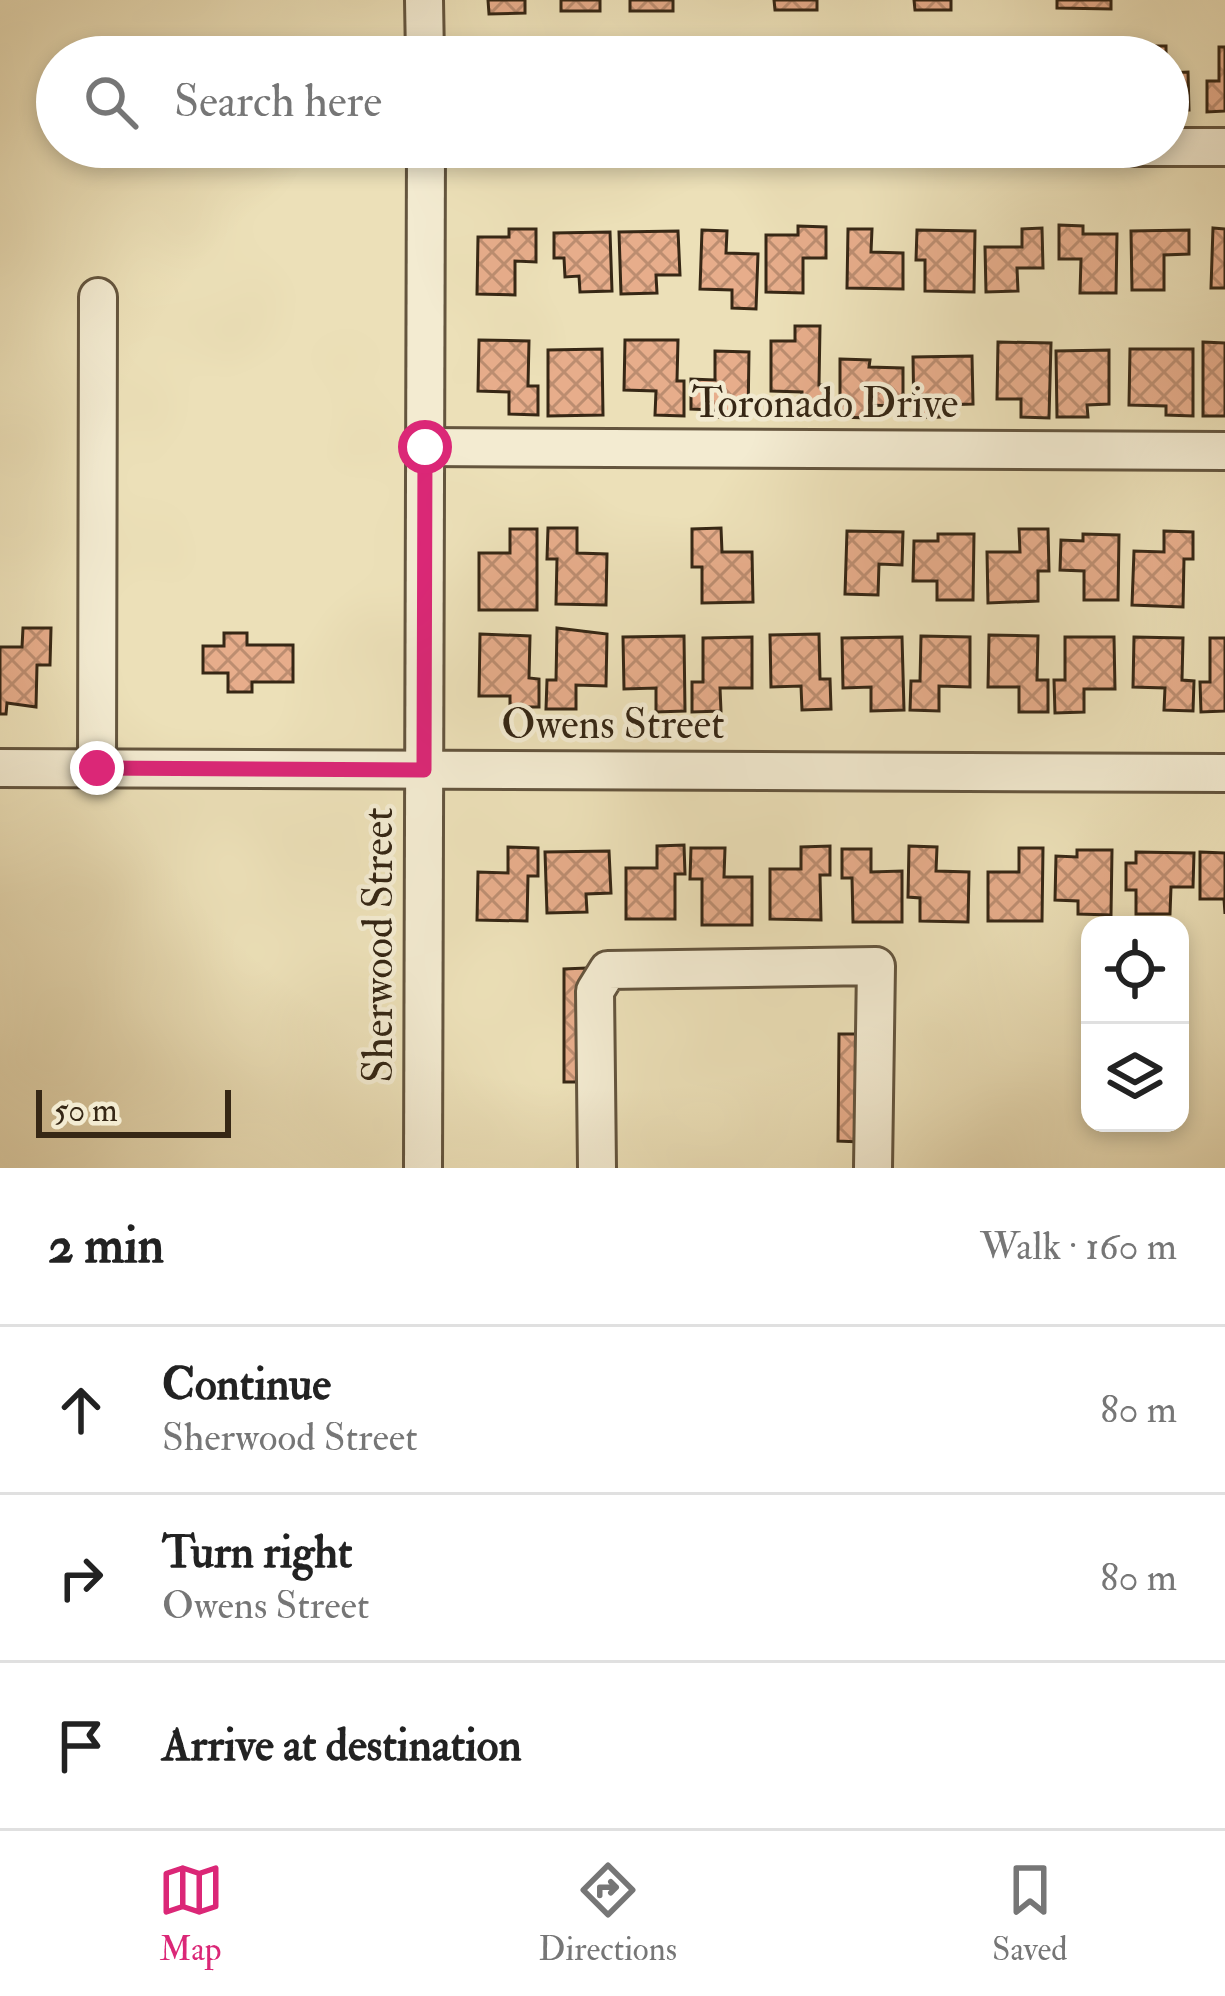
<!DOCTYPE html>
<html lang="en">
<head>
<meta charset="utf-8">
<style>
	body { margin:0; font-family:"IM FELL Double Pica",serif; background:#f6f6f6; color:#222 }
	.controls { position:absolute; right:36px; bottom:36px; display:grid; overflow:hidden; border-radius:24px; box-shadow:0 6px 18px #0003 }
	.controls button { width:108px; height:108px; display:grid; place-items:center; padding:0; border:0; border-bottom:3px solid #e0e0e0; background:#fff; color:#222; font:60px sans-serif }
	.scale { position:absolute; left:36px; bottom:30px; width:195px; box-sizing:border-box; padding-left:12px; border:6px solid #362715; border-top:0; font-size:33px; line-height:42px; white-space:nowrap; color:#362715; -webkit-text-stroke:9px #f3ebd1; paint-order:stroke }
	.stop { position:absolute; width:36px; height:36px; margin:-27px; border:9px solid #db2777; border-radius:50%; background:#fff }
	.stop.end { background:#db2777; border-color:#fff; box-shadow:0 3px 12px #0008 }
	.list { margin:0; padding:0; list-style:none }
	h2 { display:flex; justify-content:space-between; align-items:center; height:156px; margin:0; padding:0 48px; font-size:51px }
	h2 small { font-size:39px; font-weight:400; color:#767676 }
	.list li { display:grid; grid-template-columns:78px 1fr auto; gap:36px; align-items:center; box-sizing:border-box; height:168px; padding:0 48px; border-top:3px solid #e0e0e0 }
	.list b { display:block; font-size:45px; white-space:nowrap }
	.list p { margin:0; font-size:39px; white-space:nowrap; color:#767676 }
	.list em { font-size:39px; font-style:normal; color:#767676 }
	.icon { flex:none; width:66px; height:66px; fill:none; stroke:currentColor; stroke-width:2; stroke-linecap:round; stroke-linejoin:round }
	.map { position:relative; flex:none; width:1225px; height:1168px; overflow:hidden }
	.search { position:absolute; background:#fff; box-shadow:0 6px 18px #0003; left:36px; right:36px; top:36px; height:132px; display:flex; align-items:center; gap:30px; box-sizing:border-box; padding:0 42px; border-radius:66px; color:#767676; font-size:45px }
	.sheet { height:660px; background:#fff }
	nav { display:flex; justify-content:space-around; align-items:center; box-sizing:border-box; height:168px; border-top:3px solid #e0e0e0; background:#fff; font-size:33px; color:#767676 }
	nav a { display:grid; justify-items:center; gap:6px }
	nav .on { color:#db2777 }
	.map>svg:first-child { display:block }
</style>
</head>
<body>
<div class="map">
<svg width="1225" height="1168" viewBox="0 0 1225 1168">
	<defs>
		<pattern id="building-cross-hatch" width="8" height="8" patternUnits="userSpaceOnUse" patternTransform="scale(3)"><rect width="8" height="8" fill="#e7ad8b"/><path d="M0 0l8 8M0 8l8-8" fill="none" stroke="#bc8d70"/></pattern>
	</defs>
	<rect width="100%" height="100%" fill="#ece0b8"/>
	<filter id="stains"><feTurbulence type="fractalNoise" baseFrequency=".00167" numOctaves="4"/><feColorMatrix values="0 0 0 0 .2 0 0 0 0 .09 0 0 0 0 .02 0 0 0 .5 -.17"/></filter>
	<radialGradient id="worn" r=".72"><stop offset=".6" stop-color="#630" stop-opacity="0"/><stop offset="1" stop-color="#630" stop-opacity=".3"/></radialGradient>
	<g fill="url(#building-cross-hatch)" stroke="#362715" stroke-width="3">
		<path d="M 488,0 L 525,0 L 525,13 L 489,14 Z"/>
		<rect x="561" y="0" width="39" height="11"/>
		<rect x="630" y="0" width="43" height="11"/>
		<path d="M 774,0 L 817,0 L 817,10 L 775,10 Z"/>
		<path d="M 914,0 L 951,0 L 951,10 L 915,10 Z"/>
		<path d="M 1057,0 L 1111,0 L 1111,9 L 1057,8 Z"/>
		<path d="M 723,44 L 760,45 L 760,57 L 723,57 Z"/>
		<path d="M 944,45 L 977,46 L 977,57 L 944,57 Z"/>
		<rect x="1128" y="46" width="38" height="11"/>
		<path d="M 904,47 L 904,57 L 867,57 L 866,48 Z"/>
		<path d="M 1219,47 L 1225,47 L 1225,111 L 1207,112 L 1207,81 L 1219,81 Z"/>
		<path d="M 985,48 L 1042,49 L 1042,57 L 985,57 Z"/>
		<path d="M 1188,72 L 1189,110 L 1168,110 L 1168,73 Z"/>
		<path d="M 1059,225 L 1083,226 L 1083,234 L 1117,234 L 1116,293 L 1080,293 L 1081,259 L 1059,259 Z"/>
		<path d="M 798,226 L 826,227 L 826,258 L 803,258 L 803,293 L 766,292 L 766,235 L 798,235 Z"/>
		<path d="M 1042,228 L 1043,268 L 1017,268 L 1018,291 L 986,292 L 985,247 L 1022,247 L 1022,229 Z"/>
		<path d="M 1213,228 L 1225,229 L 1225,288 L 1211,288 Z"/>
		<path d="M 509,229 L 536,229 L 536,262 L 515,261 L 515,295 L 477,294 L 478,237 L 509,237 Z"/>
		<path d="M 848,229 L 872,229 L 871,252 L 903,253 L 903,289 L 847,288 Z"/>
		<path d="M 702,230 L 727,231 L 726,253 L 758,254 L 756,309 L 732,308 L 732,290 L 700,289 Z"/>
		<path d="M 917,230 L 975,231 L 974,292 L 925,291 L 925,260 L 916,260 Z"/>
		<path d="M 1189,230 L 1189,254 L 1164,255 L 1164,290 L 1132,290 L 1131,231 Z"/>
		<path d="M 678,231 L 680,275 L 656,275 L 657,293 L 621,294 L 619,232 Z"/>
		<path d="M 610,232 L 612,291 L 580,292 L 579,276 L 565,277 L 564,258 L 554,258 L 554,233 Z"/>
		<path d="M 795,326 L 820,326 L 819,385 L 831,385 L 830,415 L 802,415 L 802,392 L 771,391 L 771,341 L 795,341 Z"/>
		<path d="M 479,340 L 529,341 L 528,386 L 538,386 L 538,415 L 509,414 L 509,392 L 478,391 Z"/>
		<path d="M 625,340 L 678,340 L 677,381 L 684,381 L 684,416 L 655,415 L 656,391 L 624,390 Z"/>
		<path d="M 998,342 L 1051,343 L 1049,418 L 1021,417 L 1021,399 L 997,399 Z"/>
		<path d="M 1203,342 L 1225,343 L 1225,416 L 1203,416 Z"/>
		<path d="M 602,349 L 603,415 L 548,416 L 548,350 Z"/>
		<path d="M 1130,349 L 1193,349 L 1193,416 L 1166,415 L 1166,406 L 1129,405 Z"/>
		<path d="M 1109,350 L 1109,404 L 1087,405 L 1088,417 L 1057,417 L 1056,351 Z"/>
		<path d="M 715,351 L 749,352 L 748,418 L 715,417 L 715,410 L 691,409 L 691,379 L 715,380 Z"/>
		<path d="M 972,356 L 973,404 L 940,405 L 940,417 L 914,418 L 913,357 Z"/>
		<path d="M 840,359 L 870,360 L 869,367 L 903,368 L 903,406 L 867,405 L 867,418 L 840,417 Z"/>
		<path d="M 548,528 L 577,528 L 577,553 L 607,554 L 606,605 L 556,604 L 557,559 L 547,559 Z"/>
		<path d="M 721,528 L 722,552 L 752,552 L 753,602 L 702,603 L 702,567 L 692,567 L 692,529 Z"/>
		<path d="M 510,529 L 537,529 L 537,610 L 479,610 L 479,553 L 510,553 Z"/>
		<path d="M 1019,529 L 1048,529 L 1049,571 L 1038,571 L 1038,601 L 988,603 L 987,552 L 1020,552 Z"/>
		<path d="M 847,531 L 903,532 L 902,565 L 879,564 L 878,595 L 845,594 Z"/>
		<path d="M 1164,531 L 1193,532 L 1193,559 L 1184,559 L 1183,607 L 1132,605 L 1134,551 L 1164,552 Z"/>
		<path d="M 938,534 L 974,534 L 973,600 L 937,600 L 937,581 L 913,581 L 914,541 L 938,541 Z"/>
		<path d="M 1083,534 L 1119,535 L 1118,600 L 1084,600 L 1084,571 L 1060,570 L 1061,540 L 1083,541 Z"/>
		<path d="M 23,628 L 51,628 L 50,665 L 37,665 L 36,707 L 7,703 L 6,714 L 0,714 L 0,647 L 22,647 Z"/>
		<path d="M 557,628 L 607,634 L 606,686 L 576,685 L 576,709 L 546,709 L 547,680 L 556,680 Z"/>
		<path d="M 224,633 L 247,633 L 247,645 L 293,645 L 293,682 L 252,682 L 252,692 L 228,692 L 228,673 L 203,673 L 203,646 L 224,646 Z"/>
		<path d="M 480,634 L 530,636 L 529,678 L 539,679 L 539,707 L 510,707 L 510,696 L 479,696 Z"/>
		<path d="M 819,634 L 820,679 L 830,679 L 831,709 L 802,710 L 801,686 L 771,687 L 770,635 Z"/>
		<path d="M 989,635 L 1038,636 L 1037,680 L 1048,680 L 1048,712 L 1019,712 L 1019,687 L 988,687 Z"/>
		<path d="M 684,636 L 685,711 L 656,712 L 656,688 L 624,689 L 623,637 Z"/>
		<path d="M 921,636 L 970,637 L 970,687 L 939,686 L 939,711 L 910,710 L 911,681 L 920,681 Z"/>
		<path d="M 752,637 L 752,688 L 720,688 L 721,711 L 692,712 L 692,682 L 703,682 L 703,638 Z"/>
		<path d="M 902,637 L 904,710 L 871,711 L 871,687 L 843,688 L 842,638 Z"/>
		<path d="M 1065,637 L 1114,637 L 1115,689 L 1084,689 L 1084,712 L 1055,713 L 1054,680 L 1065,680 Z"/>
		<path d="M 1134,637 L 1183,638 L 1182,680 L 1194,681 L 1193,711 L 1164,710 L 1165,688 L 1133,687 Z"/>
		<path d="M 1210,638 L 1225,638 L 1225,711 L 1201,712 L 1200,682 L 1210,682 Z"/>
		<path d="M 684,845 L 685,874 L 675,874 L 675,919 L 626,919 L 626,868 L 657,868 L 657,846 Z"/>
		<path d="M 830,846 L 830,875 L 820,875 L 821,920 L 770,919 L 770,869 L 801,869 L 801,847 Z"/>
		<path d="M 909,846 L 937,847 L 936,871 L 969,872 L 968,922 L 920,921 L 920,898 L 908,897 Z"/>
		<path d="M 508,847 L 538,848 L 538,876 L 528,876 L 527,921 L 477,920 L 478,872 L 508,873 Z"/>
		<path d="M 691,848 L 725,848 L 724,877 L 752,877 L 752,925 L 702,925 L 702,879 L 690,879 Z"/>
		<path d="M 1019,848 L 1043,848 L 1042,921 L 988,921 L 988,872 L 1019,872 Z"/>
		<path d="M 842,849 L 871,849 L 871,872 L 902,871 L 902,922 L 853,922 L 852,878 L 842,878 Z"/>
		<path d="M 1077,850 L 1112,850 L 1111,915 L 1078,914 L 1078,901 L 1055,900 L 1056,856 L 1077,857 Z"/>
		<path d="M 609,851 L 611,893 L 586,894 L 587,912 L 547,913 L 545,852 Z"/>
		<path d="M 1136,852 L 1194,853 L 1193,887 L 1171,887 L 1170,914 L 1136,914 L 1136,890 L 1126,890 L 1126,863 L 1136,863 Z"/>
		<path d="M 1200,852 L 1225,853 L 1225,914 L 1224,899 L 1200,899 Z"/>
		<path d="M 586,968 L 586,1082 L 564,1082 L 564,969 Z"/>
		<path d="M 839,1034 L 861,1034 L 860,1142 L 838,1141 Z"/>
	</g>
	<g fill="none" stroke-linecap="round" stroke-linejoin="round">
		<g stroke="#64553e" stroke-width="42">
			<g id="minor">
				<path d="M 424,0 L 425,57"/>
				<path d="M 1045,147 L 1225,147"/>
				<path d="M 425,447 L 1225,451"/>
				<path d="M 0,768 L 1225,773"/>
				<path d="M 97,768 L 98,297"/>
				<path d="M 423,1168 L 426,147"/>
				<path d="M 597,1168 L 595,991 L 608,970 L 876,966 L 873,1168"/>
			</g>
		</g>
		<use href="#minor" stroke="#f3ebd1" stroke-width="36"/>
	</g>
	<g fill="none" stroke-linecap="round" stroke-linejoin="round">
		<path stroke="#db2777" stroke-width="15" d="M 97,768 L 424,770 L 425,447"/>
	</g>
	<g text-anchor="middle" dominant-baseline="central" stroke-width="9" stroke-linejoin="round" paint-order="stroke">
		<g font-size="42" fill="#362715" stroke="#f3ebd1">
			<text x="825" y="404">Toronado Drive</text>
			<text x="613" y="725">Owens Street</text>
			<text transform="translate(379 945) rotate(-90)">Sherwood Street</text>
		</g>
	</g>
	<rect width="100%" height="100%" filter="url(#stains)"/>
	<rect width="100%" height="100%" fill="url(#worn)"/>
</svg>
<div class="controls">
<button><svg class="icon" aria-label="locate" viewBox="0 0 24 24"><circle cx="12" cy="12" r="6"/><path d="M12 2v4M12 18v4M2 12h4M18 12h4"/></svg></button>
<button><svg class="icon" aria-label="layers" viewBox="0 0 24 24"><path d="M12 4l9 5-9 5-9-5zM3 14l9 5 9-5"/></svg></button>
</div>
<div class="scale">50 m</div>
<div class="stop" style="left:425px;top:447px"></div>
<div class="stop end" style="left:97px;top:768px"></div>
<div class="search"><svg class="icon" aria-label="search" viewBox="0 0 24 24"><circle cx="10" cy="10" r="6"/><path d="M15 15l6 6"/></svg>Search here</div>
</div>
<section class="sheet">
<h2>2 min<small>Walk · 160 m</small></h2>
<ul class="list">
<li><svg class="icon" aria-label="ahead" viewBox="0 0 24 24"><path d="M12 20V5M6 11l6-6 6 6"/></svg><div><b>Continue</b><p>Sherwood Street</p></div><em>80 m</em></li>
<li><svg class="icon" aria-label="right" viewBox="0 0 24 24"><path d="M7 20v-9h11M14 6l5 5-5 5"/></svg><div><b>Turn right</b><p>Owens Street</p></div><em>80 m</em></li>
<li><svg class="icon" aria-label="arrive" viewBox="0 0 24 24"><path d="M6 21V4h12l-3 4 3 4H6"/></svg><div><b>Arrive at destination</b></div></li>
</ul>
</section>
<nav>
<a class="on"><svg class="icon" aria-label="map" viewBox="0 0 24 24"><path d="M3 6l6-2 6 2 6-2v14l-6 2-6-2-6 2zM9 4v14M15 6v14"/></svg>Map</a>
<a><svg class="icon" aria-label="directions" viewBox="0 0 24 24"><path d="M12 3l9 9-9 9-9-9zM9 14v-3h6M13 9l2 2-2 2"/></svg>Directions</a>
<a><svg class="icon" aria-label="saved" viewBox="0 0 24 24"><path d="M7 4h10v16l-5-4-5 4z"/></svg>Saved</a>
</nav>
</body>
</html>
